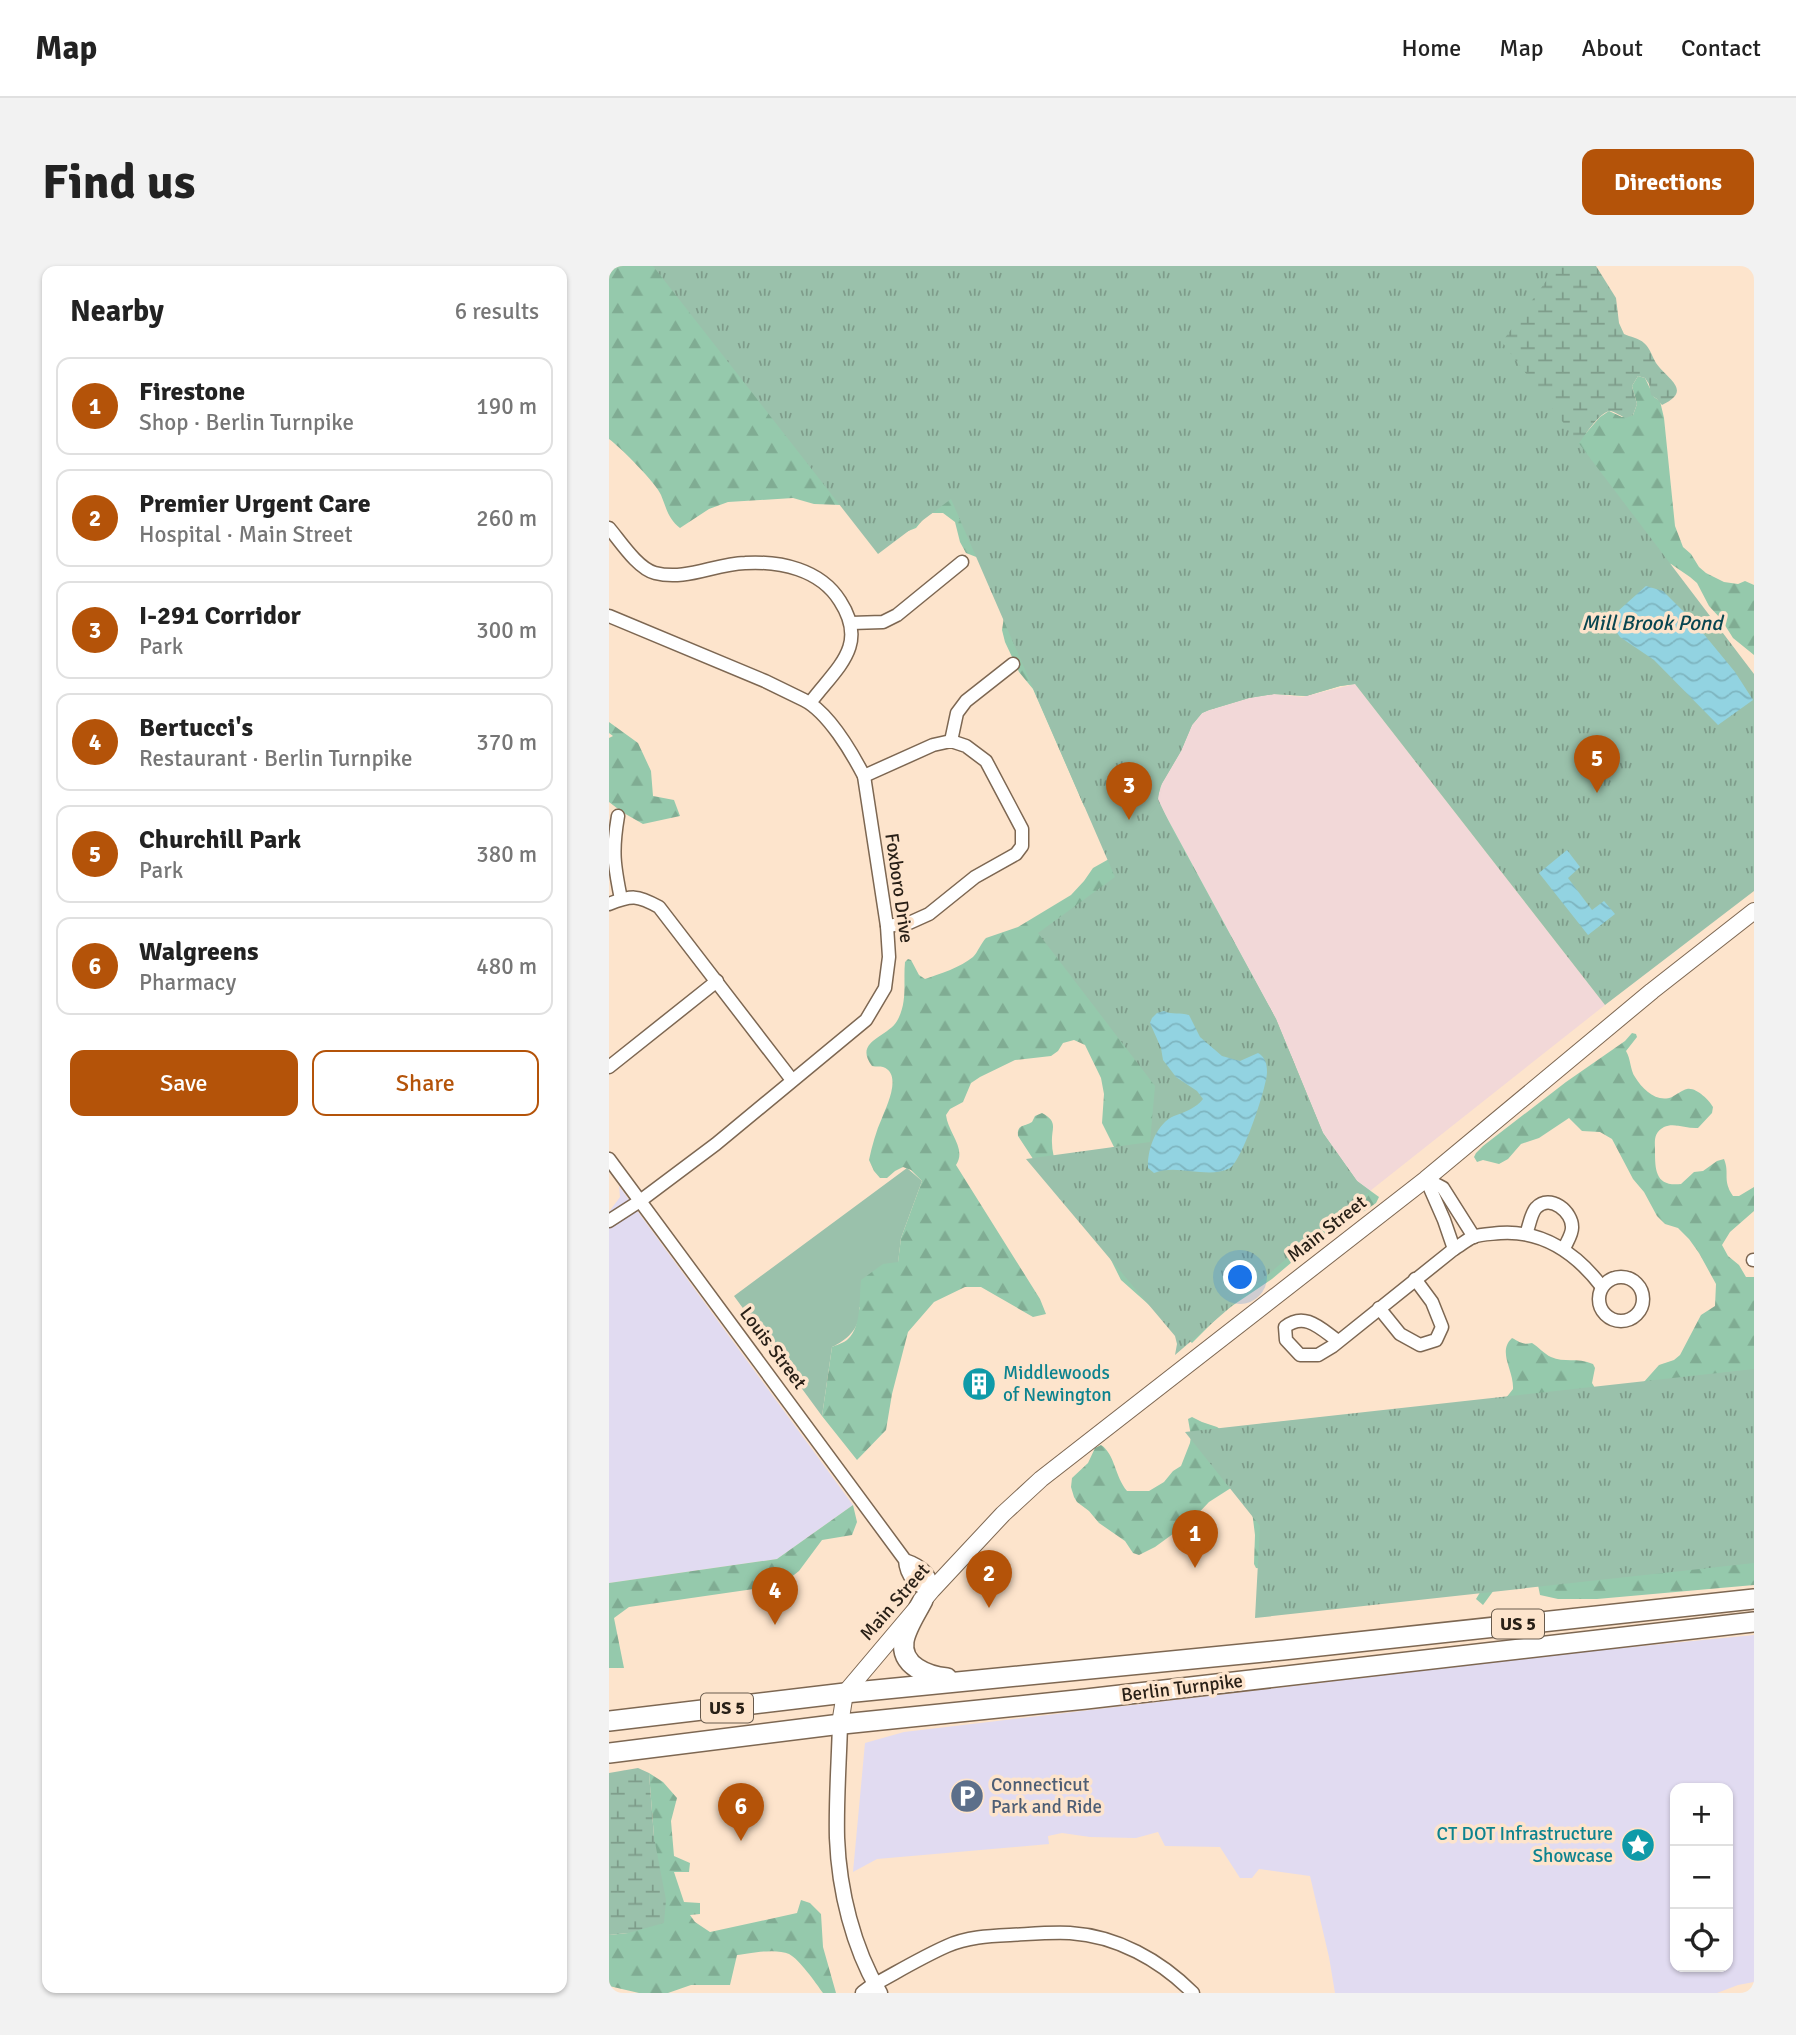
<!DOCTYPE html>
<html lang="en">
<head>
<meta charset="utf-8">
<style>
	body { margin:0; font-family:Signika,sans-serif; background:#f2f2f2; color:#222 }
	.controls { position:absolute; right:21px; bottom:21px; display:grid; overflow:hidden; border-radius:14px; box-shadow:0 2px 5px #0004 }
	.controls button { width:63px; height:63px; display:grid; place-items:center; padding:0; border:0; border-bottom:2px solid #e0e0e0; background:#fff; color:#222; font:35px sans-serif }
	.you { position:absolute; left:632px; top:1012px; width:24px; height:24px; margin:-18px; border:5px solid #fff; border-radius:50%; background:#1a73e8; box-shadow:0 0 0 10px #1a73e833 }
	.badge { display:grid; place-items:center; width:46px; height:46px; border-radius:50%; background:#b45309; color:#fff; font-size:23px; font-weight:700 }
	.pin { position:absolute; translate:-50% -58px; filter:drop-shadow(0 2px 4px #0008) }
	.pin::after { content:''; position:absolute; top:37px; width:24px; height:21px; background:inherit; clip-path:polygon(0 0,100% 0,50% 100%) }
	.list { margin:0; padding:0; list-style:none }
	h2 { display:flex; justify-content:space-between; align-items:center; height:91px; margin:0; padding:0 28px; font-size:30px }
	h2 small { font-size:23px; font-weight:400; color:#767676 }
	.list li { display:grid; grid-template-columns:46px 1fr auto; gap:21px; align-items:center; box-sizing:border-box; height:98px; margin:0 14px 14px; padding:0 14px; border:2px solid #e0e0e0; border-radius:14px }
	.list b { display:block; font-size:26px; white-space:nowrap }
	.list p { margin:0; font-size:23px; white-space:nowrap; color:#767676 }
	.list em { font-size:23px; font-style:normal; color:#767676 }
	.actions { display:flex; gap:14px; padding:21px 28px }
	.actions a { flex:1; padding:16px 0; border:2px solid #b45309; border-radius:14px; text-align:center; font-size:24px; color:#b45309 }
	.actions .main { background:#b45309; color:#fff }
	.icon { flex:none; width:38px; height:38px; fill:none; stroke:currentColor; stroke-width:2; stroke-linecap:round; stroke-linejoin:round }
	.map { position:relative; flex:none; width:1145px; height:1727px; overflow:hidden; border-radius:14px }
	header { display:flex; align-items:center; gap:42px; box-sizing:border-box; height:98px; padding:0 35px; background:#fff; border-bottom:2px solid #e0e0e0 }
	header strong { font-size:33px }
	nav { display:flex; gap:38px; margin-inline-start:auto; font-size:24px }
	.intro { display:flex; align-items:center; justify-content:space-between; box-sizing:border-box; height:168px; padding:0 42px }
	h1 { margin:0; font-size:49px }
	.button { padding:18px 32px; border-radius:14px; background:#b45309; color:#fff; font-size:24px; font-weight:700 }
	main { display:flex; gap:42px; padding:0 42px }
	aside { flex:1; background:#fff; border-radius:14px; box-shadow:0 2px 5px #0004 }
	.map>svg:first-child { display:block }
</style>
</head>
<body>
<header>
<strong>Map</strong>
<nav><a>Home</a><a>Map</a><a>About</a><a>Contact</a></nav>
</header>
<div class="intro"><h1>Find us</h1><a class="button">Directions</a></div>
<main>
<aside>
<h2>Nearby<small>6 results</small></h2>
<ul class="list">
<li><span class="badge">1</span><div><b>Firestone</b><p>Shop · Berlin Turnpike</p></div><em>190 m</em></li>
<li><span class="badge">2</span><div><b>Premier Urgent Care</b><p>Hospital · Main Street</p></div><em>260 m</em></li>
<li><span class="badge">3</span><div><b>I-291 Corridor</b><p>Park</p></div><em>300 m</em></li>
<li><span class="badge">4</span><div><b>Bertucci's</b><p>Restaurant · Berlin Turnpike</p></div><em>370 m</em></li>
<li><span class="badge">5</span><div><b>Churchill Park</b><p>Park</p></div><em>380 m</em></li>
<li><span class="badge">6</span><div><b>Walgreens</b><p>Pharmacy</p></div><em>480 m</em></li>
</ul>
<div class="actions"><a class="main">Save</a><a>Share</a></div>
</aside>
<div class="map">
<svg width="1145" height="1727" viewBox="0 0 1145 1727">
	<defs>
		<pattern id="forest-firs" width="22" height="20" patternUnits="userSpaceOnUse" patternTransform="scale(1.75)"><rect width="22" height="20" fill="#95c9ac"/><path d="M5 1l3.5 6h-7zM16 11l3.5 6h-7z" fill="#80ac93"/></pattern>
		<pattern id="wetland-marsh" width="20" height="14" patternUnits="userSpaceOnUse" patternTransform="scale(1.75)"><rect width="20" height="14" fill="#9ac1ab"/><path d="M1 5h8M5 5V1M11 12h8M15 12V8" fill="none" stroke="#7e9c8a"/></pattern>
		<pattern id="park-tufts" width="24" height="20" patternUnits="userSpaceOnUse" patternTransform="scale(1.75)"><rect width="24" height="20" fill="#9ac1ab"/><path d="M3 7l-1-3M5 7V3M7 7l1-3M15 17l-1-3M17 17v-4M19 17l1-3" fill="none" stroke="#7e9c8a"/></pattern>
		<pattern id="water-waves" width="16" height="10" patternUnits="userSpaceOnUse" patternTransform="scale(1.75)"><rect width="16" height="10" fill="#92d3e1"/><path d="M0 5q4-4 8 0t8 0" fill="none" stroke="#7eb5c0"/></pattern>
	</defs>
	<rect width="100%" height="100%" fill="#fde4cc"/>
	<g fill="#e1dbf1" fill-rule="evenodd">
		<path d="M 10,920 L 244,1239 L 168,1293 L 0,1317 L 0,946 L 11,931 Z"/>
		<path d="M 1145,1369 L 1145,1716 L 1129,1719 L 1108,1727 L 726,1727 L 720,1691 L 701,1610 L 650,1603 L 643,1612 L 631,1612 L 611,1581 L 556,1580 L 549,1566 L 527,1572 L 481,1571 L 453,1567 L 439,1570 L 440,1578 L 268,1593 L 244,1606 L 256,1477 L 295,1466 L 972,1386 ZM 1066,1522 L 1119,1522 L 1119,1701 L 1066,1701 Z"/>
	</g>
	<path fill="#f2d8d8" d="M 746,418 L 996,739 L 761,925 L 748,915 L 714,867 L 667,753 L 563,563 L 548,533 L 553,517 L 572,485 L 583,459 L 593,447 L 600,444 L 640,432 L 665,428 L 693,431 Z"/>
	<path fill="#9ac1ab" d="M 298,902 L 313,915 L 292,972 L 289,997 L 250,1042 C 253,1060 239,1074 223,1081 L 213,1150 L 125,1030 Z"/>
	<g fill="url(#forest-firs)">
		<path d="M 0,0 L 471,0 L 977,167 L 991,151 L 1000,145 L 1013,151 L 1024,149 L 1028,138 L 1023,120 L 1029,110 L 1036,112 L 1045,131 L 1051,135 L 1055,152 L 1066,260 L 1074,281 L 1082,288 L 1090,301 L 1097,307 L 1115,316 L 1129,318 L 1136,315 L 1145,319 L 1145,389 L 1124,372 L 1112,353 L 1100,340 L 1088,317 L 1081,311 L 1062,298 L 1053,296 L 760,416 L 731,420 L 697,430 L 665,428 L 640,432 L 600,444 L 593,447 L 583,459 L 572,485 L 553,517 L 548,533 L 550,537 L 667,753 L 714,867 L 748,915 L 770,931 L 767,937 L 760,942 L 703,979 L 663,1013 L 614,1046 L 583,1077 L 512,1014 L 495,980 L 434,908 L 409,870 C 408,858 415,861 423,856 L 426,850 L 433,847 C 450,856 442,862 443,877 C 443,885 445,892 448,900 L 505,881 L 493,857 L 495,828 L 492,812 L 476,779 L 465,774 L 454,777 L 449,785 L 442,790 L 406,794 L 371,811 L 362,817 L 354,836 L 341,843 L 337,849 C 339,867 358,883 347,899 L 431,1033 L 437,1048 L 424,1051 L 372,1021 L 356,1021 L 325,1036 L 299,1066 L 283,1128 L 277,1164 L 248,1194 L 213,1150 L 223,1081 C 227,1079 235,1077 239,1073 C 253,1060 250,1032 252,1014 L 274,998 L 289,996 L 292,972 L 313,915 L 302,904 L 294,901 L 286,905 L 278,912 L 271,912 L 265,905 L 260,894 C 263,880 267,865 273,852 C 277,841 294,808 274,801 C 271,800 267,801 263,800 C 244,775 279,771 288,755 C 299,736 294,716 296,696 L 299,693 L 302,694 L 310,709 L 316,713 C 331,708 352,701 364,691 C 369,686 372,677 377,672 L 409,661 L 462,629 L 475,615 L 484,602 L 500,593 L 487,551 L 475,540 L 424,423 L 410,406 L 396,376 L 393,364 L 395,351 L 375,294 L 357,287 L 351,276 L 346,256 L 334,247 L 323,247 L 316,251 L 307,262 L 289,269 L 232,239 L 205,238 L 184,232 L 119,236 L 100,243 L 71,262 C 59,253 57,241 52,229 C 48,218 11,181 0,173 Z"/>
		<path d="M 0,456 L 29,477 L 42,505 L 44,530 L 65,534 L 71,550 L 34,558 L 13,546 L 0,536 L 0,472 L 4,470 L 0,467 Z"/>
		<path d="M 1023,767 L 1027,768 L 1028,771 L 1017,785 C 1022,793 1021,804 1026,811 C 1034,824 1048,837 1063,831 C 1067,829 1073,824 1078,823 C 1087,821 1100,834 1104,841 L 1103,847 L 1089,862 C 1078,863 1065,856 1055,861 C 1044,867 1046,875 1046,885 C 1046,905 1047,921 1072,918 L 1085,906 L 1094,905 L 1108,895 L 1115,893 C 1121,908 1113,914 1124,930 L 1130,930 L 1145,921 L 1145,945 L 1121,966 L 1113,979 L 1119,990 L 1130,999 L 1137,1011 L 1145,1011 L 1145,1319 L 988,1333 L 949,1333 L 931,1329 L 929,1319 L 885,1324 L 874,1339 L 867,1333 L 873,1323 L 647,1302 L 645,1298 L 646,1269 L 643,1245 L 625,1220 L 600,1236 L 583,1254 L 546,1281 L 530,1289 L 524,1287 L 516,1275 L 490,1257 L 480,1245 L 468,1236 L 465,1231 L 462,1221 L 463,1212 L 479,1197 L 486,1182 L 492,1179 C 506,1188 506,1211 518,1225 L 540,1225 L 555,1216 L 564,1205 L 572,1200 L 581,1177 L 582,1170 L 579,1153 L 583,1151 L 593,1156 L 608,1161 L 617,1167 L 645,1162 L 651,1158 L 897,1132 L 904,1123 C 905,1104 888,1086 903,1072 C 911,1076 913,1079 923,1077 C 930,1081 935,1088 942,1091 C 955,1097 968,1091 984,1098 L 986,1102 L 983,1117 L 986,1122 L 1034,1117 L 1050,1099 L 1065,1094 L 1071,1089 L 1092,1049 L 1106,1040 L 1107,1018 L 1090,987 L 1080,973 L 1069,962 L 1056,958 L 1048,950 L 1035,926 L 1024,913 L 1003,873 L 991,866 L 973,865 L 960,852 L 930,872 L 912,878 L 899,893 L 890,898 L 874,894 L 868,896 L 865,891 L 867,887 L 874,880 L 957,816 L 1016,775 Z"/>
		<path d="M 244,1239 L 248,1256 L 243,1269 L 213,1274 L 190,1305 L 172,1319 L 20,1341 L 5,1352 L 15,1402 L 0,1402 L 0,1317 L 168,1293 Z"/>
		<path d="M 40,1507 L 54,1516 L 68,1532 L 62,1555 L 65,1590 L 81,1597 L 80,1606 L 65,1606 L 75,1636 L 91,1637 L 91,1648 L 81,1649 L 86,1656 L 101,1666 L 188,1647 L 192,1634 L 201,1637 L 212,1648 L 214,1681 L 227,1727 L 214,1727 C 207,1717 190,1693 180,1688 C 167,1682 142,1687 128,1689 L 121,1719 L 82,1719 L 59,1727 L 30,1727 L 0,1720 L 0,1669 L 19,1667 L 45,1571 Z"/>
	</g>
	<g fill="url(#wetland-marsh)">
		<path d="M 471,0 L 987,0 L 1007,32 L 1010,57 L 1015,68 C 1021,71 1030,72 1035,77 C 1041,82 1043,90 1047,97 C 1059,114 1084,124 1053,139 L 1048,133 L 1042,129 L 1040,118 L 1036,112 L 1029,110 L 1023,120 L 1028,138 L 1024,149 L 1017,152 C 1013,151 1005,145 1001,145 C 990,146 974,172 968,180 Z"/>
		<path d="M 29,1502 L 40,1507 L 45,1571 L 57,1634 L 55,1657 L 19,1667 L 0,1669 L 0,1507 Z"/>
	</g>
	<g fill="url(#park-tufts)">
		<path d="M 44,0 L 948,0 L 893,76 L 1145,408 L 1145,625 L 996,739 L 746,418 L 731,420 L 697,430 L 665,428 L 640,432 L 600,444 L 593,447 L 583,459 L 572,485 L 551,521 L 549,533 L 563,563 L 667,753 L 714,867 L 748,915 L 761,925 L 676,994 L 566,1089 L 568,1078 L 566,1070 L 417,893 L 541,876 L 546,820 L 429,667 L 506,611 L 342,233 L 269,288 Z"/>
		<path d="M 1145,1103 L 1145,1297 L 646,1352 L 651,1260 L 576,1166 Z"/>
	</g>
	<g fill="url(#water-waves)">
		<path d="M 1037,320 L 1054,325 L 1084,355 L 1126,406 L 1144,434 L 1109,459 L 1045,394 L 1011,371 L 999,354 Z"/>
		<path d="M 958,584 L 971,601 L 959,612 L 983,644 L 995,635 L 1006,648 L 979,669 L 930,607 Z"/>
		<path d="M 555,745 C 563,749 571,746 580,749 L 591,771 L 613,790 L 631,795 L 649,787 C 656,791 658,797 658,806 C 658,821 633,895 621,902 C 598,914 569,897 545,907 L 539,902 C 538,884 547,858 565,850 C 576,846 587,842 594,833 L 588,825 L 567,811 L 554,794 L 552,782 L 541,757 L 543,752 L 548,747 Z"/>
	</g>
	<g fill="none" stroke-linecap="round" stroke-linejoin="round">
		<g stroke="#7d6752" stroke-width="15">
			<g id="minor">
				<path d="M 0,262 C 11,275 29,303 46,307 C 77,315 105,298 136,297 C 171,295 211,303 231,335 C 260,380 228,401 201,437"/>
				<path d="M 0,350 L 156,415 L 195,434 C 219,446 243,487 255,510 L 278,660 L 280,691 L 276,722 L 257,754 L 107,878 L 31,935 L 0,955"/>
				<path d="M 242,357 L 274,356 L 288,349 L 353,296"/>
				<path d="M 342,475 L 348,447 L 357,435 L 404,398"/>
				<path d="M 255,510 L 324,479 L 342,475 L 357,480 L 377,495 L 413,563 L 413,580 L 407,588 L 366,611 L 320,648 L 300,657 L 278,660"/>
				<path d="M 9,550 C 3,585 5,599 12,633"/>
				<path d="M 0,638 C 23,629 28,629 50,641 L 183,814"/>
				<path d="M 0,801 L 108,715"/>
				<path d="M 0,893 L 296,1294 C 297,1309 307,1323 323,1324 C 323,1308 311,1299 296,1294"/>
				<path d="M 817,913 L 834,922 L 865,971"/>
				<path d="M 817,913 L 835,954 L 845,983"/>
				<path d="M 917,968 C 920,961 922,947 927,942 C 941,927 964,946 963,962 C 963,969 957,977 955,983"/>
				<path d="M 1144,994 L 1145,994"/>
				<circle cx="1012" cy="1033" r="22"/>
				<path d="M 770,1042 L 791,1068 L 811,1079 L 827,1074 L 833,1061 L 823,1036 L 806,1013"/>
				<path d="M 729,1075 C 712,1063 696,1045 676,1061 L 677,1074 L 691,1089 L 709,1089 L 724,1080 L 845,983 C 851,980 857,974 864,971 C 871,968 882,968 891,967 C 934,964 968,988 993,1021"/>
				<path d="M 266,1718 C 290,1705 313,1691 338,1680 C 358,1671 380,1670 401,1669 C 421,1668 441,1666 461,1667 C 508,1670 551,1694 584,1727"/>
			</g>
		</g>
		<g stroke="#7d6752" stroke-width="17">
			<g id="tertiary">
				<path d="M 231,1458 C 230,1496 227,1534 228,1572 C 230,1624 244,1682 271,1727"/>
				<path d="M 254,1727 L 266,1718"/>
			</g>
		</g>
		<g stroke="#7d6752" stroke-width="18">
			<path id="secondary" d="M 231,1458 L 236,1427 L 323,1324 L 394,1248 L 432,1213 L 817,913 L 1043,725 L 1145,645"/>
		</g>
		<g stroke="#7d6752" stroke-width="22">
			<g id="trunk">
				<path d="M 314,1334 C 308,1346 297,1362 295,1375 C 291,1400 319,1410 338,1412"/>
				<path d="M 0,1455 L 236,1427 L 674,1384 L 1145,1333"/>
				<path d="M 0,1487 L 224,1459 L 477,1433 L 1145,1356"/>
			</g>
		</g>
		<use href="#minor" stroke="#fff" stroke-width="12"/>
		<use href="#tertiary" stroke="#fff" stroke-width="14"/>
		<use href="#secondary" stroke="#fff" stroke-width="16"/>
		<use href="#trunk" stroke="#fff" stroke-width="19"/>
	</g>
	<defs>
		<g id="building-disc" transform="scale(1.75)"><circle r="9.5" fill="#0f9aa8" stroke="#fde4cc"/><path d="M-4-6H4V6H1V3H-1V6H-4ZM-2.5-4.3h1.7v1.8h-1.7ZM.8-4.3h1.7v1.8H.8ZM-2.5-1h1.7V.8h-1.7ZM.8-1h1.7V.8H.8Z" fill="#fff"/></g>
		<g id="parking-disc" transform="scale(1.75)"><circle r="9.5" fill="#5c6f8a" stroke="#fde4cc"/><path d="M-3.5-5.5H1a3.5 3.5 0 0 1 0 7H-1V5.5H-3.5ZM-1-3.4V-.6H.8a1.4 1.4 0 0 0 0-2.8Z" fill="#fff"/></g>
		<g id="sight-disc" transform="scale(1.75)"><circle r="9.5" fill="#0f9aa8" stroke="#fde4cc"/><path d="M0-6L1.8-2.2L6-1.7L2.9 1.2L3.7 5.4L0 3.3L-3.7 5.4L-2.9 1.2L-6-1.7L-1.8-2.2Z" fill="#fff"/></g>
	</defs>
	<g fill-rule="evenodd">
		<use href="#building-disc" x="370" y="1118"/>
		<use href="#parking-disc" x="358" y="1530"/>
		<use href="#sight-disc" x="1029" y="1579"/>
	</g>
	<g text-anchor="middle" dominant-baseline="central" stroke-width="7" stroke-linejoin="round" paint-order="stroke">
		<g fill="#fde4cc" stroke="#695b4d" stroke-width="2">
			<rect x="883" y="1343.5" width="52" height="29" rx="5"/>
			<rect x="92" y="1427.5" width="52" height="29" rx="5"/>
		</g>
		<g font-size="18" font-weight="bold" fill="#292017">
			<text x="909" y="1358">US 5</text>
			<text x="118" y="1442">US 5</text>
		</g>
		<g font-size="19" fill="#292017" stroke="#fde4cc">
			<text transform="translate(290 622) rotate(82)">Foxboro Drive</text>
			<text transform="translate(718 963) rotate(-38)">Main Street</text>
			<text transform="translate(164 1082) rotate(53)">Louis Street</text>
			<text transform="translate(286 1336) rotate(-49)">Main Street</text>
			<text transform="translate(573 1422) rotate(-7)">Berlin Turnpike</text>
		</g>
		<g font-size="19" fill="#0d838f" stroke="#fde4cc" text-anchor="start">
			<text x="394" y="1107">Middlewoods<tspan x="394" dy="22">of Newington</tspan></text>
			<text x="1004" y="1568" text-anchor="end">CT DOT Infrastructure<tspan x="1004" dy="22">Showcase</tspan></text>
		</g>
		<g font-size="19" fill="#4e5e75" stroke="#fde4cc" text-anchor="start">
			<text x="382" y="1519">Connecticut<tspan x="382" dy="22">Park and Ride</tspan></text>
		</g>
		<g font-size="21" font-style="italic" fill="#084550" stroke="#fde4cc">
			<text x="1043" y="357">Mill Brook Pond</text>
		</g>
	</g>
</svg>
<div class="controls">
<button>+</button>
<button>−</button>
<button><svg class="icon" aria-label="locate" viewBox="0 0 24 24"><circle cx="12" cy="12" r="6"/><path d="M12 2v4M12 18v4M2 12h4M18 12h4"/></svg></button>
</div>
<div class="you"></div>
<div class="pin badge" style="left:586px;top:1302px">1</div>
<div class="pin badge" style="left:380px;top:1342px">2</div>
<div class="pin badge" style="left:520px;top:554px">3</div>
<div class="pin badge" style="left:166px;top:1359px">4</div>
<div class="pin badge" style="left:988px;top:527px">5</div>
<div class="pin badge" style="left:132px;top:1575px">6</div>
</div>
</main>
</body>
</html>
